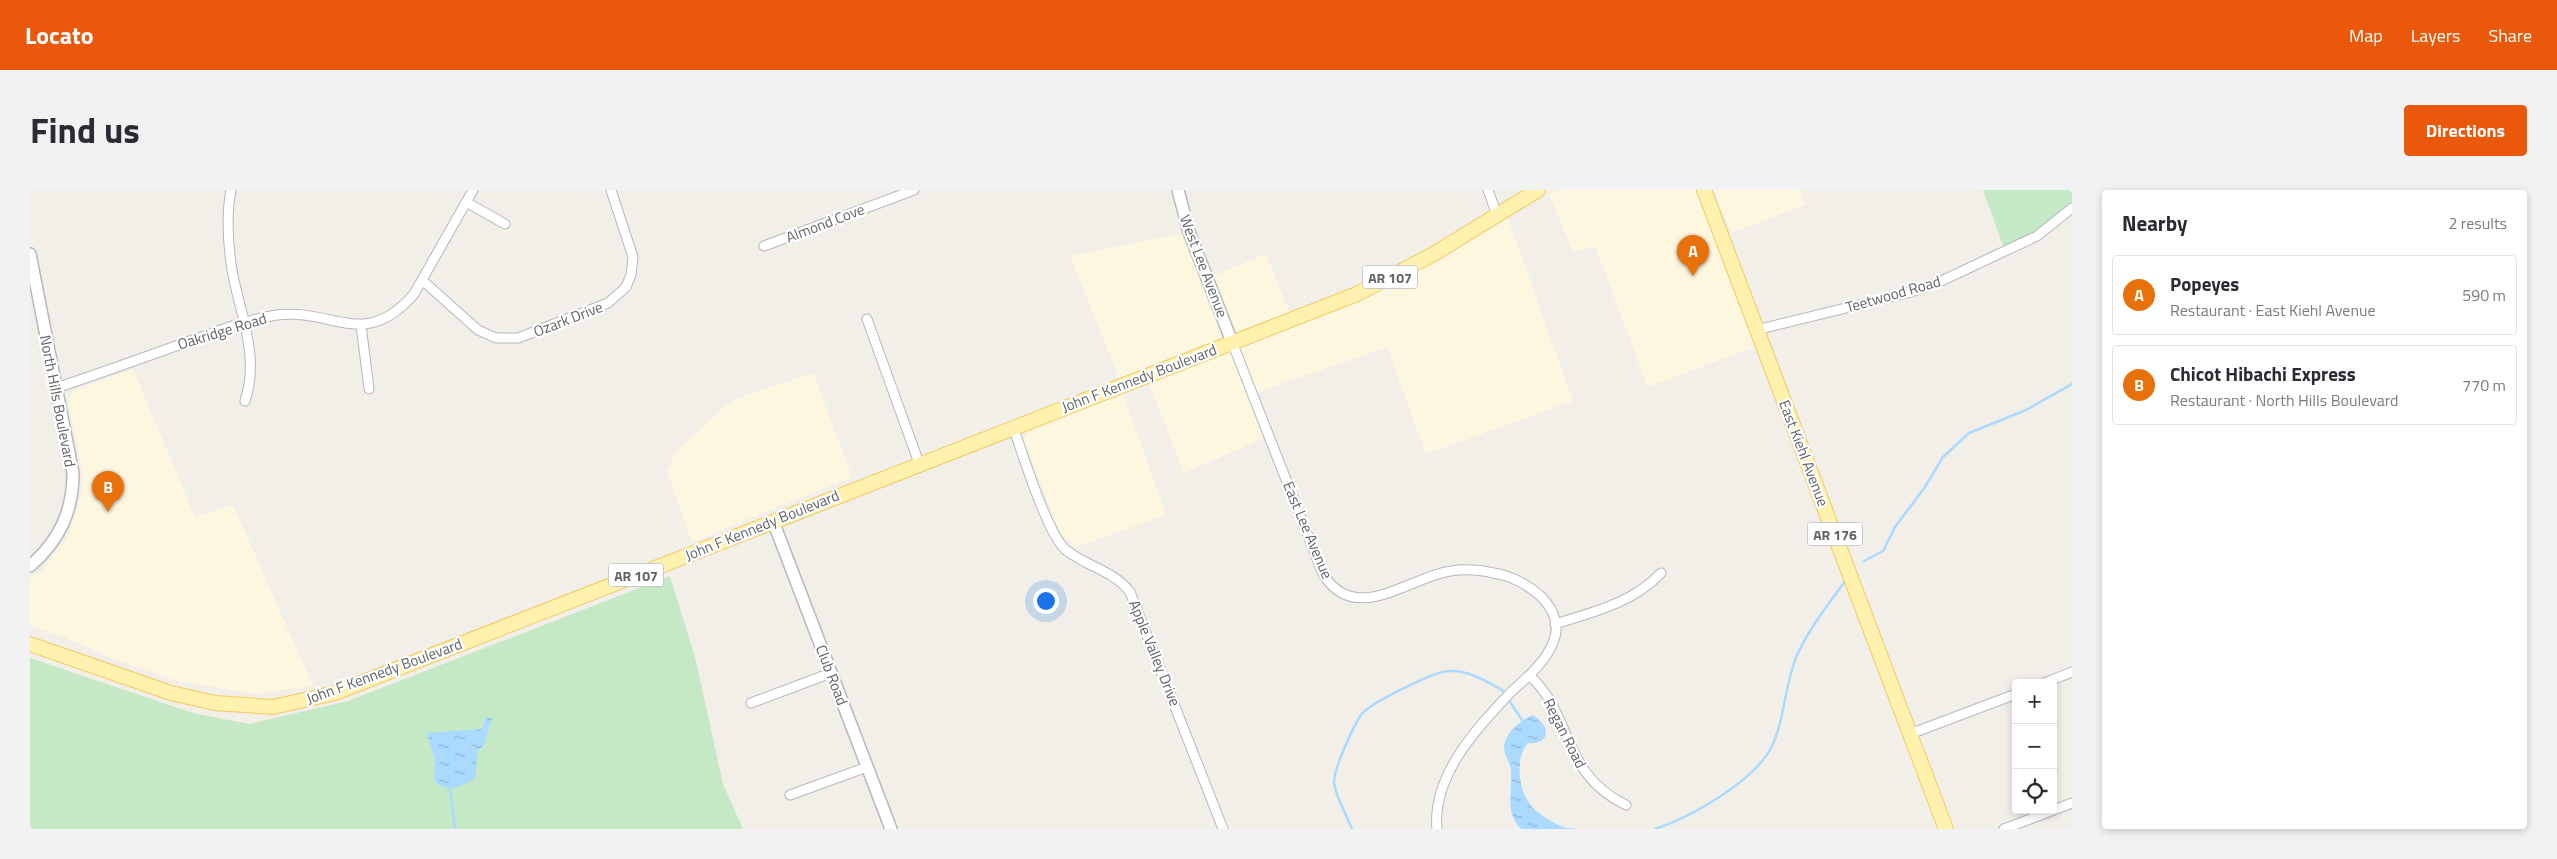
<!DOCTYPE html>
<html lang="en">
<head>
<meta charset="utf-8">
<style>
	body { margin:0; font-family:"Titillium Web",sans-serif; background:#f2f2f3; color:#2b2b33 }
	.controls { position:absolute; right:15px; bottom:15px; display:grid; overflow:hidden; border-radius:5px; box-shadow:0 2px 8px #0003 }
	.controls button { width:45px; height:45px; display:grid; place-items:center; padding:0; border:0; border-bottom:1px solid #e1e1e2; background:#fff; color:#2b2b33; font:25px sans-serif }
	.you { position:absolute; left:1015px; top:410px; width:18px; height:18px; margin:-12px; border:4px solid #fff; border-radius:50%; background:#1a73e8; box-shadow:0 0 0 8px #1a73e833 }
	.badge { display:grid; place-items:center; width:32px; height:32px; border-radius:50%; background:#ea580c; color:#fff; font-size:16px; font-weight:700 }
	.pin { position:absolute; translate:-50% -41px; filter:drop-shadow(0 1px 2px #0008) }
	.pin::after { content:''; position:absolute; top:26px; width:18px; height:15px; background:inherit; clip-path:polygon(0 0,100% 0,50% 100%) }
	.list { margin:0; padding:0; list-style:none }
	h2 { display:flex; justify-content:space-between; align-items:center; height:65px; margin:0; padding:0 20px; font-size:21px }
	h2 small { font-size:16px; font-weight:400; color:#7c7c81 }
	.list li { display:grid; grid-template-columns:32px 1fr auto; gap:15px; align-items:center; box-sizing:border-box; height:80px; margin:0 10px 10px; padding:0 10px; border:1px solid #e1e1e2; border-radius:5px }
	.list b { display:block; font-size:19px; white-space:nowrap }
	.list p { margin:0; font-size:16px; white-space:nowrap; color:#7c7c81 }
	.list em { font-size:16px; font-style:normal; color:#7c7c81 }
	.icon { flex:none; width:28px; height:28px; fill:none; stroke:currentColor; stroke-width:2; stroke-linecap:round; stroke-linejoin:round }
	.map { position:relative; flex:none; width:2042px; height:639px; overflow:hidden; border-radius:5px }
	header { display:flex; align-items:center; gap:30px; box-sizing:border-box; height:70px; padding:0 25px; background:#ea580c; color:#fff }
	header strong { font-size:24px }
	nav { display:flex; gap:28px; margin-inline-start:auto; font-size:18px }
	.intro { display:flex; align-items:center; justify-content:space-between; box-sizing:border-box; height:120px; padding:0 30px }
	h1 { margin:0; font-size:35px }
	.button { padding:12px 22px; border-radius:5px; background:#ea580c; color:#fff; font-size:18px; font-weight:700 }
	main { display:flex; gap:30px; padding:0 30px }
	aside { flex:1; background:#fff; border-radius:5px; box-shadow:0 2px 8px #0003 }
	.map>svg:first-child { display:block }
</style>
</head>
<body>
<header>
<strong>Locato</strong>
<nav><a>Map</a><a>Layers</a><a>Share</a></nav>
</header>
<div class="intro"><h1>Find us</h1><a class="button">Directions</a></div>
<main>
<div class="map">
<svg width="2042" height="639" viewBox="0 0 2042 639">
	<defs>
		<pattern id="water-ripples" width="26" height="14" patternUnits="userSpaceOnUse" patternTransform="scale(1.25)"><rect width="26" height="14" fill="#aadaff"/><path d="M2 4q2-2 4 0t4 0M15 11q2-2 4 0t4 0" fill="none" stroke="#8eb4d2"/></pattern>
	</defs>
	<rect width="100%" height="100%" fill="#f1efe8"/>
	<g fill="#fef7e0">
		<path d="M 1526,0 L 1671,0 L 1732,154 L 1618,197 L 1565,56 L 1545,62 L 1541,57 L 1519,4 Z"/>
		<path d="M 1684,0 L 1770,0 L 1775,15 L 1701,43 Z"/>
		<path d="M 1475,20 L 1543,211 L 1396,264 L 1357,157 L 1223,204 L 1239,246 L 1154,283 L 1116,186 L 1092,195 L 1040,66 L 1159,42 L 1177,88 L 1236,64 L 1262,129 L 1327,104 Z"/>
		<path d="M 103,179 L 165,327 L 203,315 L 283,496 L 226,504 L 147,491 L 86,470 L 34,447 L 0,436 L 0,387 L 12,380 L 28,361 L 39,344 L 52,303 L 53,283 L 38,210 L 45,200 Z"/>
		<path d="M 783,183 L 822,287 L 662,352 L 637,281 L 646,262 L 702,210 Z"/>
		<path d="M 1093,203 L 1136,325 L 1046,357 L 1030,342 L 994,251 L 995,244 L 998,240 Z"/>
	</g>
	<g fill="#c5e8c5">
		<path d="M 1953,0 L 2042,0 L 2042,18 L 2016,41 L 1975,61 Z"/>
		<path d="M 640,386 L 665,467 L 693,594 L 713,639 L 0,639 L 0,468 L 163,523 L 219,534 L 318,511 Z"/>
	</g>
	<g fill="url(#water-ripples)">
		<path d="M 1503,525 C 1521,536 1521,555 1498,553 C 1483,570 1489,610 1509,623 C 1515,628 1529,636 1536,638 C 1540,638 1544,638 1548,639 L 1491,639 C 1474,622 1483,601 1481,580 C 1480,571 1473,564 1474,555 C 1477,541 1491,530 1503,525 Z"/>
		<path d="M 456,527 L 462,528 L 454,555 L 448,561 L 445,588 C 433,597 414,604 404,590 L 405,571 L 397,543 L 452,539 Z"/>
	</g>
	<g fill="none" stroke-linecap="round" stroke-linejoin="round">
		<g stroke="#aadaff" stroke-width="2.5">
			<path d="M 1834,371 L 1853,361 L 1865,337 L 1895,297 L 1913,267 L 1939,243 L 1996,220 L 2042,194"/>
			<path d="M 1478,509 L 1492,530"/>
			<path d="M 420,599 L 425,639"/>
			<path d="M 1322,639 C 1318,628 1304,603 1304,592 C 1304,578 1323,537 1331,525 C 1338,514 1405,481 1419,481 C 1439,480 1456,491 1472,500 L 1475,504"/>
			<path d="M 1625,639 C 1661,627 1723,592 1741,558 C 1755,531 1755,490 1768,463 C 1781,436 1799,413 1816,390"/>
		</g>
		<g stroke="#b5b8bc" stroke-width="11">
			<g id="minor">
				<path d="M 201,0 C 196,26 198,54 202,80 C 210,125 230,166 215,211"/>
				<path d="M 1458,0 L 1467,25"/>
				<path d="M 436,12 L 475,34"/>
				<path d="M 734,56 L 884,0"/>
				<path d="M 392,90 L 448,140 L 466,148 L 488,148 L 578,113 L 596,97 L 601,85 L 603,67 L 581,0"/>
				<path d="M 837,129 L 889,273"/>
				<path d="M 331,135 L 339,199"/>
				<path d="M 1726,140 L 1877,103 L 1907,93 L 2007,46 L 2042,18"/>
				<path d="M 1202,152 L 1293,384 C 1322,431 1368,396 1408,384 C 1426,378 1446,379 1464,383 C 1495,388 1540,418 1522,455 C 1513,475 1496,488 1480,503 C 1446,539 1402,586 1407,639"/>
				<path d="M 26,198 C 72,183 117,166 163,150 C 190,140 218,129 247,125 C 303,118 335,161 384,104 L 443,0"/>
				<path d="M 983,237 C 993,264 1017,344 1036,360 C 1057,377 1083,380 1100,402 L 1193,639"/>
				<path d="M 1525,434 C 1563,422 1603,413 1631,383"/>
				<path d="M 1500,486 C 1543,525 1531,584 1596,615"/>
				<path d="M 2014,493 L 2042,482"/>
				<path d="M 721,513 L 801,483"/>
				<path d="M 1880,544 L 1986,504"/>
				<path d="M 760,605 L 837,577"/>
				<path d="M 1974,639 L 2042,613"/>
			</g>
		</g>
		<g stroke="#b5b8bc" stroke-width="14">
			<g id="tertiary">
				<path d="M 1148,0 L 1159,42 L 1202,152"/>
				<path d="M 0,64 L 43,283 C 43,322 29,351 0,376"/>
				<path d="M 743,331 L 861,639"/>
			</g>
		</g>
		<g stroke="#f2c960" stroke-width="16">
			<g id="primary">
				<path d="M 1674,0 L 1916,639"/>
				<path d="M 0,454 L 141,503 L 185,513 L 243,517 L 305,503 L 1327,104 L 1402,65 L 1508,0"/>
			</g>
		</g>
		<use href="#minor" stroke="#fff" stroke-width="9"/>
		<use href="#tertiary" stroke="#fff" stroke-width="11"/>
		<use href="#primary" stroke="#fff2af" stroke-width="14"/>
	</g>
	<g text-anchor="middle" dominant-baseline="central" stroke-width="4.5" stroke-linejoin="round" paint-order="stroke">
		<g fill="#fff" stroke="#8f9295" stroke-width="1">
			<rect x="1332.5" y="75.5" width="55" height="23" rx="4"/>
			<rect x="1777.5" y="332.5" width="55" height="23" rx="4"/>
			<rect x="578.5" y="373.5" width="55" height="23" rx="4"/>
		</g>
		<g font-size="14" font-weight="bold" fill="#5f6368">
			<text x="1360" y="87">AR 107</text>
			<text x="1805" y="344">AR 176</text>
			<text x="606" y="385">AR 107</text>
		</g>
		<g font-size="15" fill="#5f6368" stroke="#fff">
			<text transform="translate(795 33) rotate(-21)">Almond Cove</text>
			<text transform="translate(1174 76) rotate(69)">West Lee Avenue</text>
			<text transform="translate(1863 104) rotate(-16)">Teetwood Road</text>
			<text transform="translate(538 129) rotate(-21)">Ozark Drive</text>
			<text transform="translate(192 141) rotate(-17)">Oakridge Road</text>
			<text transform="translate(1109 188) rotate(-21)">John F Kennedy Boulevard</text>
			<text transform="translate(28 211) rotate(79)">North Hills Boulevard</text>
			<text transform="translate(1774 263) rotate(69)">East Kiehl Avenue</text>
			<text transform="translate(732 335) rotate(-22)">John F Kennedy Boulevard</text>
			<text transform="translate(1278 340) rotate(67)">East Lee Avenue</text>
			<text transform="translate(1125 463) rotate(68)">Apple Valley Drive</text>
			<text transform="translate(354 481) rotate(-20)">John F Kennedy Boulevard</text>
			<text transform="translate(802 485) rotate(69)">Club Road</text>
			<text transform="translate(1535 543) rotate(63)">Regan Road</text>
		</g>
	</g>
</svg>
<div class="controls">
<button>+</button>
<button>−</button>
<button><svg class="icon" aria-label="locate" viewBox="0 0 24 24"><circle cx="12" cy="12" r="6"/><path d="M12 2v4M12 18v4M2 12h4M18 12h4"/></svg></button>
</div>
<div class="you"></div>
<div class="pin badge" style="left:1663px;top:86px;background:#e8710a">A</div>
<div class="pin badge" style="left:78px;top:322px;background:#e8710a">B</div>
</div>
<aside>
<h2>Nearby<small>2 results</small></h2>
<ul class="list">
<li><span class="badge" style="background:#e8710a">A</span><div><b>Popeyes</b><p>Restaurant · East Kiehl Avenue</p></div><em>590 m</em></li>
<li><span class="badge" style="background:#e8710a">B</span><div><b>Chicot Hibachi Express</b><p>Restaurant · North Hills Boulevard</p></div><em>770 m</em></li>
</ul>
</aside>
</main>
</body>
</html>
